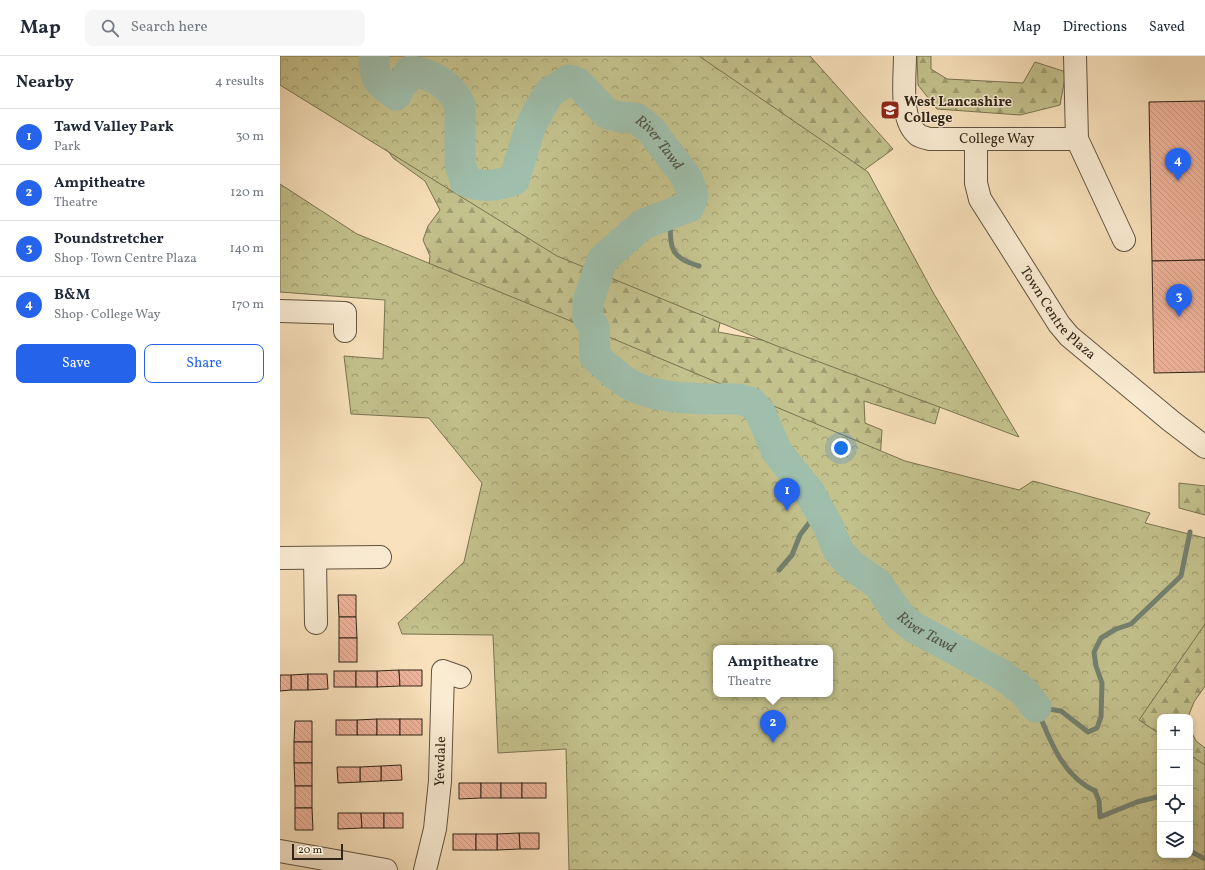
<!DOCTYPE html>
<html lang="en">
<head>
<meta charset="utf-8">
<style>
	body { margin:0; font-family:Vollkorn,serif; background:#f6f6f7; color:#1f2937 }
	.controls { position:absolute; right:12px; bottom:12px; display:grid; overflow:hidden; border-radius:8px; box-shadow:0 2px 6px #0003 }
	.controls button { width:36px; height:36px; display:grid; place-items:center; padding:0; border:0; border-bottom:1px solid #e0e1e3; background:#fff; color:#1f2937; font:20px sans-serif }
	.scale { position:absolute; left:12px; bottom:10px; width:51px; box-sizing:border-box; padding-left:4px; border:2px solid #302518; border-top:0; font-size:11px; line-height:14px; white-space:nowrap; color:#302518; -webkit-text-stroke:3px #faecd3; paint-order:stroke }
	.you { position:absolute; left:561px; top:392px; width:14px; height:14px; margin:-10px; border:3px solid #fff; border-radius:50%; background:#1a73e8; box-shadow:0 0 0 6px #1a73e833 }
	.badge { display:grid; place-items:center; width:26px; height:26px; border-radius:50%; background:#2563eb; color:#fff; font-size:13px; font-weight:700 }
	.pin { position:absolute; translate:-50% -33px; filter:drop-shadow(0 1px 2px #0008) }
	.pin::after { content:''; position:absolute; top:21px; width:14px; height:12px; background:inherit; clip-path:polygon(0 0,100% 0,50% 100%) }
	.popup { position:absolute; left:433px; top:589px; width:120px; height:52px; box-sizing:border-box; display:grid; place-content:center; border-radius:8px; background:#fff; filter:drop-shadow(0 1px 3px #0005); font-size:13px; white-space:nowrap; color:#747a83 }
	.popup b { font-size:15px; color:#1f2937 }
	.popup::after { content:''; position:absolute; left:50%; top:100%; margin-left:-8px; border:8px solid transparent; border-top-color:#fff }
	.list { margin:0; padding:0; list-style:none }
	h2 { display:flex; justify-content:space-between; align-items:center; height:52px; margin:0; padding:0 16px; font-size:17px }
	h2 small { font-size:13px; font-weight:400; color:#747a83 }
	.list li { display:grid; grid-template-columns:26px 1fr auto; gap:12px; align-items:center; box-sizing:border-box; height:56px; padding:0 16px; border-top:1px solid #e0e1e3 }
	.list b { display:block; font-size:15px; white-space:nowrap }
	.list p { margin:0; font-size:13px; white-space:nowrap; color:#747a83 }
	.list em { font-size:13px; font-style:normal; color:#747a83 }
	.actions { display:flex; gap:8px; padding:12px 16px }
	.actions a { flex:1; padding:9px 0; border:1px solid #2563eb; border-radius:8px; text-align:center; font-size:14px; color:#2563eb }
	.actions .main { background:#2563eb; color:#fff }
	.icon { flex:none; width:22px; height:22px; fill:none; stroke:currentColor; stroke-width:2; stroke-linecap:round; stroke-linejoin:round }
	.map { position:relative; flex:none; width:925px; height:814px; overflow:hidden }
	header { display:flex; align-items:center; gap:24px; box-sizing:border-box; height:56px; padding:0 20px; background:#fff; border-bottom:1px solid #e0e1e3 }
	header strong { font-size:19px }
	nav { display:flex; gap:22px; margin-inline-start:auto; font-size:14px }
	.search { width:280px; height:36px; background:#f6f6f7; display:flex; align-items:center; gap:10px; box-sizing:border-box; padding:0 14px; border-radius:8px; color:#747a83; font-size:15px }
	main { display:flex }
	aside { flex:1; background:#fff }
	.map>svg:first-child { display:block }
</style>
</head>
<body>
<header>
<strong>Map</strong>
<div class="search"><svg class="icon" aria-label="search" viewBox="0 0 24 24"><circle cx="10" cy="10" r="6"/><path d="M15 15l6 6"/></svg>Search here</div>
<nav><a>Map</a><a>Directions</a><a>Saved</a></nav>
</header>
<main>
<aside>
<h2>Nearby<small>4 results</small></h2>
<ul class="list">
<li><span class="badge">1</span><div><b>Tawd Valley Park</b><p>Park</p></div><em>30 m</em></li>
<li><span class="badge">2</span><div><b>Ampitheatre</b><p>Theatre</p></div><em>120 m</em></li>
<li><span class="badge">3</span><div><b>Poundstretcher</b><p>Shop · Town Centre Plaza</p></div><em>140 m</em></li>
<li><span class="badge">4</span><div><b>B&amp;M</b><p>Shop · College Way</p></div><em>170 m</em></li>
</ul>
<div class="actions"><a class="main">Save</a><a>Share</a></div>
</aside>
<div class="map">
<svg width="925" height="814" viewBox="0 0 925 814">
	<defs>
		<pattern id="forest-firs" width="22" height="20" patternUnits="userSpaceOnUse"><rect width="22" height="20" fill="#c3c18c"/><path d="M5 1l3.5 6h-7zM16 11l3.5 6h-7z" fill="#9f9d71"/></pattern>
		<pattern id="park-crowns" width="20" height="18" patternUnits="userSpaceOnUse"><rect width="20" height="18" fill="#c3c18c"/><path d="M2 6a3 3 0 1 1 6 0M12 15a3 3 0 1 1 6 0" fill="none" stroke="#9f9d71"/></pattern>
		<pattern id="building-back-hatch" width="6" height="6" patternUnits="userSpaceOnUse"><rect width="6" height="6" fill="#efb49c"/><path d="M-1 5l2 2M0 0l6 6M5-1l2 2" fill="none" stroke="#cd9b86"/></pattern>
	</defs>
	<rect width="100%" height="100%" fill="#f8e1bb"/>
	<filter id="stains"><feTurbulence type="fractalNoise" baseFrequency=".005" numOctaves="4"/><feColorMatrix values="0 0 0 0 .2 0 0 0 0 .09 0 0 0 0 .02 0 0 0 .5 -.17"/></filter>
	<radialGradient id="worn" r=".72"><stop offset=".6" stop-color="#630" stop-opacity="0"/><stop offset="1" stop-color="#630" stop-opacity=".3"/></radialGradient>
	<g fill="url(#forest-firs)" stroke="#7a7352">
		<path d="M 169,0 L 530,0 L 613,93 L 576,120 L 444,249 L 438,276 L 525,292 L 662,343 L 655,368 L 584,345 L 585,367 L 602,374 L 600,405 L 912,551 L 925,570 L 925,630 L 914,646 L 908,661 L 880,661 L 880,799 L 910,799 L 910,673 L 916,685 L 925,692 L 925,814 L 753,814 L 609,640 L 147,234 L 150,200 L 143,184 L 148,170 L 160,154 L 145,125 L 113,102 L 74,46 Z"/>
		<path d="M 637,0 L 651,0 L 651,13 L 667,23 L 743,27 L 755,6 L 786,16 L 780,49 L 740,59 L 657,53 L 638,29 Z"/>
		<path d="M 899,427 L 925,430 L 925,459 L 899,452 Z"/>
	</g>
	<g fill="url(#park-crowns)" stroke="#7a7352" fill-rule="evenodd">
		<path d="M 0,0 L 419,0 L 588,116 L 654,238 L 739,381 L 497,290 L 277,200 L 0,29 Z"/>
		<path d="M 0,128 L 77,178 L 269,256 L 625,405 L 739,434 L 753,425 L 870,457 L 865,467 L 925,482 L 925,568 L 859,664 L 880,678 L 880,799 L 910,799 L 910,699 L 925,709 L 925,814 L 289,814 L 286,693 L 218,697 L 213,579 L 122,578 L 118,567 L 184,506 L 202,427 L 149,362 L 71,358 L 64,300 L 103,303 L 105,244 L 0,236 ZM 436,592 L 550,592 L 550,638 L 436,638 Z"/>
	</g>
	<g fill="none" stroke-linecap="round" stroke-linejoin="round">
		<g stroke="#738170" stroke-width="5">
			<path d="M 390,159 C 391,190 387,201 419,210"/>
			<path d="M 499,514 L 512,499 L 520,479 L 539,454"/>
			<path d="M 756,651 L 781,655 L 808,676 L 817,672 L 821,661 L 822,627 L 816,610 L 814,596 L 821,582 L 836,573 L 851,568 L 901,520 L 910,476"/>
			<path d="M 756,651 C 770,683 781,719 815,735 L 819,745 L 820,761 L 857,746 L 877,741 L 880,744"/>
			<path d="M 910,795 L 925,803"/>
		</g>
		<g stroke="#9fbeab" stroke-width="31">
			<path id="s1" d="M 94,0 C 94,23 97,25 116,39 L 130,15 C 153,18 170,28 180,49 L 180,107 L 185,125 C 202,132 216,130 234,124 L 251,69 L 260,52 L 270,36 L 289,24 L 298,27 L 326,57 L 339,61 L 356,62 L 370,73 L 407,122 L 413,139 L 409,151 L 363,168 L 322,204 L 308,246 L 308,262 L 314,271 L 315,301 C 325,309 334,318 344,325 C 365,340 401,342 426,343"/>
			<path id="s2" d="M 434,343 L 458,343 L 472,347 L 480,356 L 497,396 L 530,437 L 548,470 L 558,494 L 571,509 L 598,528 L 619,559 L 633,571 L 724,620 L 745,637 L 756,651"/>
		</g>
	</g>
	<g fill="url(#building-back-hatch)" stroke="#302518">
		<path d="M 925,45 L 925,204 L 872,205 L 869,46 Z"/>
		<path d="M 925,204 L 925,316 L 874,317 L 872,205 Z"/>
		<path d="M 58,539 L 76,539 L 76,561 L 59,561 Z"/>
		<path d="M 59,561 L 76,561 L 77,582 L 59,582 Z"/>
		<rect x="59" y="582" width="18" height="24"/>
		<path d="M 119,614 L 120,630 L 97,631 L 97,615 Z"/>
		<path d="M 119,614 L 142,614 L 142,630 L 120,630 Z"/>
		<rect x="54" y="615" width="22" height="16"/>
		<rect x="76" y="615" width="21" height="16"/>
		<path d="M 28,618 L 28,634 L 11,634 L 11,619 Z"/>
		<path d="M 28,618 L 47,618 L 48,633 L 28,634 Z"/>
		<path d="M 0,619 L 11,619 L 11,634 L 0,635 Z"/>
		<path d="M 97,663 L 97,679 L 77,679 L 77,664 Z"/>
		<rect x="97" y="663" width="23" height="16"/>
		<rect x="120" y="663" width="22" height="16"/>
		<rect x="56" y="664" width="21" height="15"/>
		<path d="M 15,665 L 32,665 L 32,686 L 14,686 Z"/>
		<rect x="14" y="686" width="18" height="21"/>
		<path d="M 14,707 L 32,707 L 32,730 L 15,730 Z"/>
		<path d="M 121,709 L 122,724 L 101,725 L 101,710 Z"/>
		<path d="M 101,710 L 101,725 L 80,726 L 80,711 Z"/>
		<path d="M 57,711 L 80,711 L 80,726 L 58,727 Z"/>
		<path d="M 179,727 L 201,727 L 201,742 L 179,743 Z"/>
		<rect x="201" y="727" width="20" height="15"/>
		<rect x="221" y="727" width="21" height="15"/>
		<rect x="242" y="727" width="24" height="15"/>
		<rect x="15" y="730" width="17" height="22"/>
		<path d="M 15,752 L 32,752 L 33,774 L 15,774 Z"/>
		<path d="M 58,757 L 81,757 L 82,772 L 58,773 Z"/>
		<path d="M 81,757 L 104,757 L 104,772 L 82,772 Z"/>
		<rect x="104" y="757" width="19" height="15"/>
		<path d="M 239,777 L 259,777 L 259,793 L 240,793 Z"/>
		<path d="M 239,777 L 240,793 L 217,794 L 217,778 Z"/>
		<rect x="173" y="778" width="23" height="16"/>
		<rect x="196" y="778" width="21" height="16"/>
	</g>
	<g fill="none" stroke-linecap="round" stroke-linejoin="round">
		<g stroke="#625441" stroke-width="24">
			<g id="minor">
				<path id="s3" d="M 625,0 C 625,22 619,64 638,79 C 641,81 646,82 650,83 L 797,83"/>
				<path d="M 795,0 L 797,83 L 844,184"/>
				<path id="s4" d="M 696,83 L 696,127 L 700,143 L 779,268 L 789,280 L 891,365 L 925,391"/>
				<path d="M 0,255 L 65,257 L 65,275"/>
				<path d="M 0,502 L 100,501"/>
				<path d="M 35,502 L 36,567"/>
				<path d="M 0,795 L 106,814"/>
				<path id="s5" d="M 145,814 L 155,773 L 160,725 L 163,615 L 180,621"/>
			</g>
		</g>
		<use href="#minor" stroke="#faecd3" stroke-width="22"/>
	</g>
	<defs>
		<g id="university-square" transform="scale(1)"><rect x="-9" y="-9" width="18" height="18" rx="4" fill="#8f2418" stroke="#faecd3"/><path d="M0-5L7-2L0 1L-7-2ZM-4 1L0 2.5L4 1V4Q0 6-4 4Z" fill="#fff"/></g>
	</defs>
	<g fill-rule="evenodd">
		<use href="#university-square" x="610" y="54"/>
	</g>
	<g text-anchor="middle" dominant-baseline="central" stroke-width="3" stroke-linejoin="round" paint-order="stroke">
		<g font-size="14" font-weight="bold" fill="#302518" stroke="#faecd3" text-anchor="start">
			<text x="624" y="46">West Lancashire<tspan x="624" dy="16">College</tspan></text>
		</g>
		<g font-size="14" fill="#302518" stroke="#faecd3">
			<text stroke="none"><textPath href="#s3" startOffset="162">College Way</textPath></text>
			<text stroke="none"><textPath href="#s4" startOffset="199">Town Centre Plaza</textPath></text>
			<text stroke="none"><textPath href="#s5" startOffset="110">Yewdale</textPath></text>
		</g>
		<g font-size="15" font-style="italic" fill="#515344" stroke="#faecd3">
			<text stroke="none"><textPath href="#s1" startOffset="499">River Tawd</textPath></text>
			<text stroke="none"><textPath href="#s2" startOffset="333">River Tawd</textPath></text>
		</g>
	</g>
	<rect width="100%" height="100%" filter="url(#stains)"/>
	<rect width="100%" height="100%" fill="url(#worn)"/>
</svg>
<div class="controls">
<button>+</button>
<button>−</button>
<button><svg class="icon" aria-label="locate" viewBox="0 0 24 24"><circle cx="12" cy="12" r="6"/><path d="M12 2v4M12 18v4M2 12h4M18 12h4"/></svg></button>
<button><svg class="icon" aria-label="layers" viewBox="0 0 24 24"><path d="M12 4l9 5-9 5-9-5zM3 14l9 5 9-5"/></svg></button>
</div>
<div class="scale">20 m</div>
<div class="you"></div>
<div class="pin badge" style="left:507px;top:455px">1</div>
<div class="pin badge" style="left:493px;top:687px">2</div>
<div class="popup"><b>Ampitheatre</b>Theatre</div>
<div class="pin badge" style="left:899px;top:261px">3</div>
<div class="pin badge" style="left:898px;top:125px">4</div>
</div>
</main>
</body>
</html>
